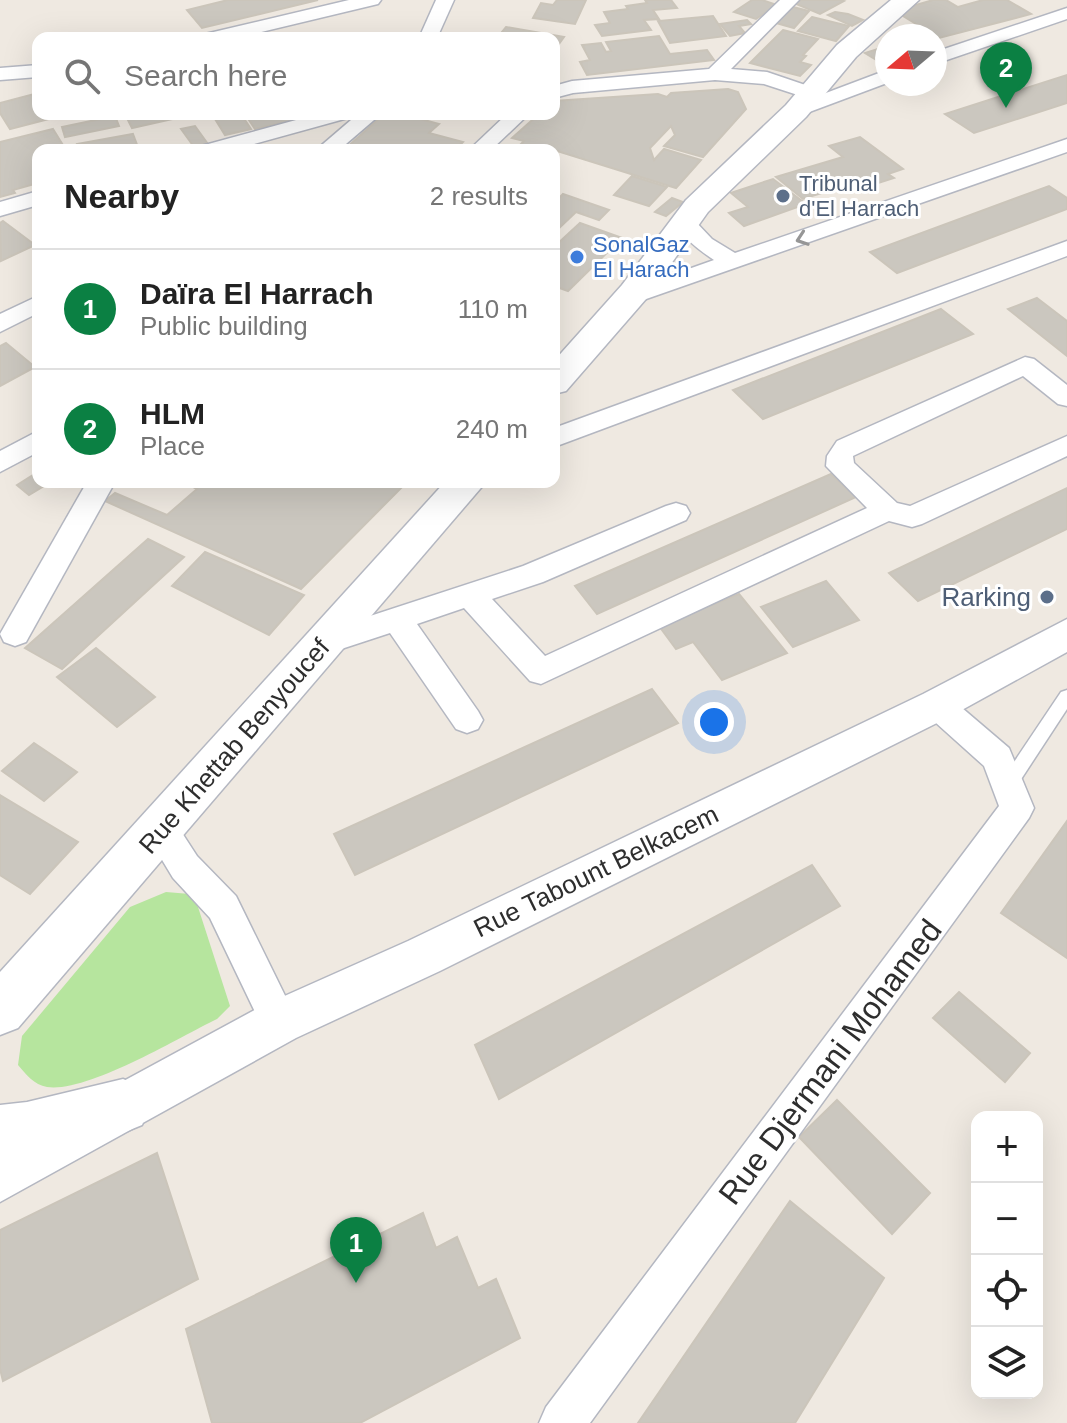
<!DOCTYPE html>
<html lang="en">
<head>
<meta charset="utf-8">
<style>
	body { margin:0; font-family:Arial,sans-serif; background:#f2f2f2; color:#222 }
	.controls { position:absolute; right:24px; bottom:24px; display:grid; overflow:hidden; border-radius:16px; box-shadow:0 8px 32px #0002 }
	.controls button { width:72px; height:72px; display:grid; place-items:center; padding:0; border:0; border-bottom:2px solid #e0e0e0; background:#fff; color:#222; font:40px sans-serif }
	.compass { position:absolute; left:875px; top:24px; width:72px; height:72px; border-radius:50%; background:#fff; box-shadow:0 8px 32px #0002; rotate:251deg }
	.you { position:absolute; left:714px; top:722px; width:28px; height:28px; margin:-20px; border:6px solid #fff; border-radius:50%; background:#1a73e8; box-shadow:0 0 0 12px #1a73e833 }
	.badge { display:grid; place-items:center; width:52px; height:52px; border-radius:50%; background:#0b8043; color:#fff; font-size:26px; font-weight:700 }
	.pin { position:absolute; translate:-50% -66px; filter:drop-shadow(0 2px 4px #0008) }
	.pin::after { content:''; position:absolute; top:42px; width:28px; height:24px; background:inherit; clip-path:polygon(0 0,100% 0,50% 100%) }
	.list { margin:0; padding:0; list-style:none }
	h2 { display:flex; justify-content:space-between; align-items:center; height:104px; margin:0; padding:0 32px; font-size:34px }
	h2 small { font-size:26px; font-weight:400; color:#767676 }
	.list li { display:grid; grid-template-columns:52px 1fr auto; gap:24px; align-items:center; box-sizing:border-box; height:120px; padding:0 32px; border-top:2px solid #e0e0e0 }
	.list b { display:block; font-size:30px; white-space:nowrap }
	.list p { margin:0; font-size:26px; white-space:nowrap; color:#767676 }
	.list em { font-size:26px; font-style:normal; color:#767676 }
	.icon { flex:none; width:44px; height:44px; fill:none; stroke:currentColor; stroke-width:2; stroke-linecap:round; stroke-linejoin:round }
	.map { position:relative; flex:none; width:1067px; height:1423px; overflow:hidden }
	.search { position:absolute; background:#fff; box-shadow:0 8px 32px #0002; left:32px; top:32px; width:528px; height:88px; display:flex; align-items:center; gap:20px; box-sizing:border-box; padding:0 28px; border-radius:16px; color:#767676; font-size:30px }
	.panel { position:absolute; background:#fff; box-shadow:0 8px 32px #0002; left:32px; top:144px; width:528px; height:344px; border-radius:16px }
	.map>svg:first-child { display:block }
</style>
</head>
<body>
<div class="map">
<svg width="1067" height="1423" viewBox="0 0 1067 1423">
	<rect width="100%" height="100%" fill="#efe9e1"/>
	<path fill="#b6e59e" d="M 166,892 L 190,894 L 198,907 L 230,1006 L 217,1019 C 178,1038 87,1093 47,1087 C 34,1085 26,1074 18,1065 L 22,1036 L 130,907 Z"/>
	<g fill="#cbc7bf" stroke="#cbc5ba" stroke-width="2">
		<path d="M 228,0 L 318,0 L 202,28 L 187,10 Z"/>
		<path d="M 557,0 L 586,0 L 575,24 L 533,18 L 541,3 L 553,5 Z"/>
		<path d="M 645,0 L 671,0 L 677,8 L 653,10 L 659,19 L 644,20 L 651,30 L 602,36 L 595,25 L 610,23 L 604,12 L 628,9 L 626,6 L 647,3 Z"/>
		<path d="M 752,0 L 762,0 L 777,5 L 756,19 L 734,12 Z"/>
		<path d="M 801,0 L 841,0 L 844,1 L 820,14 L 794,3 Z"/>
		<path d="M 933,0 L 946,0 L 958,7 L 983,0 L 1007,0 L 1031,14 L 939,38 L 895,11 Z"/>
		<path d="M 793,7 L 809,11 L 794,28 L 776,23 Z"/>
		<path d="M 835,12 L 848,14 L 863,20 L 852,26 L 828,15 Z"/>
		<path d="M 713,16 L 726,36 L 670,43 L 658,21 Z"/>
		<path d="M 812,17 L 849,26 L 836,41 L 798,31 Z"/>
		<path d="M 747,20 L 751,24 L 739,26 L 745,33 L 730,36 L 720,24 Z"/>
		<path d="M 506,27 L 564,37 L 554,51 L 554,38 L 497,38 Z"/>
		<path d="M 783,30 L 818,39 L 803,55 L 806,56 L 800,62 L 811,65 L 800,76 L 750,63 Z"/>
		<path d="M 659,36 L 670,54 L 707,50 L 714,60 L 587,75 L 580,62 L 590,60 L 582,45 L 601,43 L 606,52 L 611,51 L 606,42 Z"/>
		<path d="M 887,46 L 887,59 L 878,61 L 865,53 Z"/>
		<path d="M 1067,75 L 1067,103 L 974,133 L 945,114 Z"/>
		<path d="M 728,89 L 738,92 L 746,109 L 703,157 L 664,146 L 675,135 L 671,126 L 650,148 L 654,160 L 664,149 L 701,160 L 676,188 L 554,150 L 515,150 L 524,141 L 512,138 L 539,114 L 554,114 L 554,101 L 658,94 L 667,97 L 671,93 Z"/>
		<path d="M 38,93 L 38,114 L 68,114 L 10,129 L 0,113 L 0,103 Z"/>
		<path d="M 125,114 L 179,114 L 181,117 L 132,128 Z"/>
		<path d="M 241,114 L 251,129 L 225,135 L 215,119 Z"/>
		<path d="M 245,114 L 301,114 L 303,118 L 255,129 Z"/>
		<path d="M 384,114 L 402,114 L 439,124 L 429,133 L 463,142 L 455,150 L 344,150 Z"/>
		<path d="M 115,116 L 119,126 L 65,137 L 62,127 Z"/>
		<path d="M 195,126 L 208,144 L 194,147 L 181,129 Z"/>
		<path d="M 53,129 L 66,150 L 38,150 L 38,183 L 13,190 L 15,193 L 0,197 L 0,142 Z"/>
		<path d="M 133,134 L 139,150 L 79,150 L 77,144 Z"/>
		<path d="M 860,137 L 903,169 L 888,174 L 894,178 L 866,187 L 854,177 L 829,185 L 834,189 L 803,199 L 776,177 L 843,157 L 829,146 Z"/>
		<path d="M 632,176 L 667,187 L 649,206 L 614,195 Z"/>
		<path d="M 773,179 L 806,204 L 744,226 L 729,213 L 748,207 L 731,193 Z"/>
		<path d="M 1049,186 L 1067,198 L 1067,209 L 897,273 L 870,252 Z"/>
		<path d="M 563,194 L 609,210 L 599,220 L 576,212 L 554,233 L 554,203 Z"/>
		<path d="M 672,198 L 683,202 L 666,216 L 655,212 Z"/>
		<path d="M 3,221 L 35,245 L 1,261 L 0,223 Z"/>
		<path d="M 580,223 L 622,238 L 568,291 L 554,286 L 554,247 Z"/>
		<path d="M 1037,298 L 1067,321 L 1067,356 L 1008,309 Z"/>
		<path d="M 941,309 L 973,334 L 763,419 L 733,390 Z"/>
		<path d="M 6,343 L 35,367 L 0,386 L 0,346 Z"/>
		<path d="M 36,473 L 38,482 L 49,483 L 29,495 L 17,485 Z"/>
		<path d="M 831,474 L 856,497 L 597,614 L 575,586 Z"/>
		<path d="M 184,482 L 407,482 L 301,589 L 105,501 L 115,493 L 167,515 L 197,489 Z"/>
		<path d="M 1067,488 L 1067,529 L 918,601 L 889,573 Z"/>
		<path d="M 148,539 L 184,557 L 62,669 L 25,648 Z"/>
		<path d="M 205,552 L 304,595 L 269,635 L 172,586 Z"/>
		<path d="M 826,581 L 859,620 L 793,647 L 761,607 Z"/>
		<path d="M 739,594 L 787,653 L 722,680 L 693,642 L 676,649 L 659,626 Z"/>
		<path d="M 96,648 L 155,697 L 117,727 L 57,677 Z"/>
		<path d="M 652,689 L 678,723 L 355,875 L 334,834 Z"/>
		<path d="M 34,743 L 77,772 L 44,801 L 2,771 Z"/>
		<path d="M 0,795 L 78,842 L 30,894 L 0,875 Z"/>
		<path d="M 1067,821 L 1067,958 L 1001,913 Z"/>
		<path d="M 812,865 L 840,906 L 499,1099 L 475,1045 Z"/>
		<path d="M 959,992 L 1030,1053 L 1005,1082 L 933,1018 Z"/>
		<path d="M 837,1100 L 930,1193 L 892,1234 L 799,1137 Z"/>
		<path d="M 157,1153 L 198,1279 L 3,1381 L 0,1369 L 0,1230 Z"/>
		<path d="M 790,1201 L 884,1278 L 795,1423 L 638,1423 Z"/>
		<path d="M 423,1213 L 436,1248 L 457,1237 L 478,1288 L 496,1279 L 520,1338 L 360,1423 L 212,1423 L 186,1329 Z"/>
	</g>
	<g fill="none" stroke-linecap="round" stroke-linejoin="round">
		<g stroke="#b4b7c1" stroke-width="3">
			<path id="service" d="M 1067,690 L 1067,709 L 1014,790 L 1008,792 L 1002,790 L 1000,785 L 1002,780 L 1061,692 Z"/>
		</g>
		<g stroke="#b4b7c1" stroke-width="3">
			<g id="minor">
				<path d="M 349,0 L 381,0 L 378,4 L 236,38 L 203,38 L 205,34 Z"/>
				<path d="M 436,0 L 454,0 L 437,38 L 419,38 Z"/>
				<path d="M 780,0 L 799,0 L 731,69 L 767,72 L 817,89 L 818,96 L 887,70 L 887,83 L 796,117 L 789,115 L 786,111 L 789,107 L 810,99 L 764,84 L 715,80 L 573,93 L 554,98 L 554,86 L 572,81 L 709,69 Z"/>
				<path d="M 1067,8 L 1067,19 L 935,64 L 935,52 Z"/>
				<path d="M 38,65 L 38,77 L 0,80 L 0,68 Z"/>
				<path d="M 318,114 L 351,114 L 348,118 L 232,150 L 198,150 L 201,146 Z"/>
				<path d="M 358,114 L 381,114 L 339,150 L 316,150 Z"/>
				<path d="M 507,114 L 529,114 L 491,150 L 469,150 Z"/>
				<path d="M 1067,139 L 1067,152 L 629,305 L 621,303 L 617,298 L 621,293 L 714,260 C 699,250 686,240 675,225 L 678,220 L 694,220 L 712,239 L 735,253 Z"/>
				<path d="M 38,191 L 38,205 L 0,216 L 0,202 Z"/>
				<path d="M 1067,241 L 1067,256 L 554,447 L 554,428 Z"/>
				<path d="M 38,296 L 38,313 L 0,332 L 0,314 Z"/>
				<path d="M 1025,357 L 1034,359 L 1067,385 L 1067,406 L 1058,404 L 1023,376 L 853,456 L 854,463 L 897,503 L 910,506 L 1067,436 L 1067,456 L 922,524 L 912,527 L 889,521 L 541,684 L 530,681 L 464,608 L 417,624 L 478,711 L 483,720 L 478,729 L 467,733 L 456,729 L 390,633 L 326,654 L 315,650 L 311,642 L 315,634 L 523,566 L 666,506 L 676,503 L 686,506 L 690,513 L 686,520 L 543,582 L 492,599 L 545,656 L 867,508 L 826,466 L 827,456 L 837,441 Z"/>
				<path d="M 38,431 L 38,452 L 0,472 L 0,451 Z"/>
				<path d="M 87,482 L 115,482 L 26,642 L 15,646 L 4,642 L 0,634 Z"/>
				<path d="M 937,692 L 948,696 L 1009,748 L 1034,808 L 1029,818 L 590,1423 L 539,1423 L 546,1407 L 999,806 L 984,766 L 926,714 L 921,705 L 926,696 Z"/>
				<path d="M 161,815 L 173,819 L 197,856 L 236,896 L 298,1022 L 292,1035 L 279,1040 L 266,1035 L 210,918 L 173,878 L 144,830 L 149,819 Z"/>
			</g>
		</g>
		<g stroke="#b4b7c1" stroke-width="3">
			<path id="tertiary" d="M 1067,619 L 1067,652 L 951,716 L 440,971 L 296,1038 L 0,1202 L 0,1148 L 262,1006 L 408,941 L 923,694 Z"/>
		</g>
		<g stroke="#b4b7c1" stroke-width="3">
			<g id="secondary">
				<path d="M 891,0 L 919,0 L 856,57 L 806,117 L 708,212 L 646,299 L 566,391 L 554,394 L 554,361 L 622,285 L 686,200 L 786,105 L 837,45 Z"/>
				<path d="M 445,482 L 486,482 L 18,1028 L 0,1035 L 0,972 Z"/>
				<path d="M 123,1079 L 142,1087 L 150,1106 L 142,1125 C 98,1144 47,1155 0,1161 L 0,1105 L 27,1102 Z"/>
			</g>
		</g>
		<use href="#service" fill="#fff" fill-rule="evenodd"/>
		<use href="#minor" fill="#fff" fill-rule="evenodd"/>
		<use href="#tertiary" fill="#fff" fill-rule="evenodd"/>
		<use href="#secondary" fill="#fff" fill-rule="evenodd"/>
	</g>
	<defs><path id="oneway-chevron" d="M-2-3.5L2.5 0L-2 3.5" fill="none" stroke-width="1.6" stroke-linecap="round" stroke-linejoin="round" transform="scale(2)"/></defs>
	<use stroke="#969696" href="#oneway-chevron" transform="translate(802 239) rotate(161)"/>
	<g fill="#5c6f8a" stroke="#fff" stroke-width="3">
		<circle cx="783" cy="196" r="8"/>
		<circle cx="1047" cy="597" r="8"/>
	</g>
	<circle fill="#3f7fe0" stroke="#fff" stroke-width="3" cx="577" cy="257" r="8"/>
	<g text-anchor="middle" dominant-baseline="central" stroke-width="6" stroke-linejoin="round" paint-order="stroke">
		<g font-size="22" fill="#4e5e75" stroke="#fff" text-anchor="start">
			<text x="799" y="183">Tribunal<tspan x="799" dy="25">d'El Harrach</tspan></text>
		</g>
		<g font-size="22" fill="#366cbe" stroke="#fff" text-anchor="start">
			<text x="593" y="244">SonalGaz<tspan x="593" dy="25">El Harach</tspan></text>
		</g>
		<g font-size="26" fill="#4e5e75" stroke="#fff" text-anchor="end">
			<text x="1031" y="597">Rarking</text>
		</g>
		<g font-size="26" fill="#2e2e2e" stroke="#fff">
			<text transform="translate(234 746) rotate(-49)">Rue Khettab Benyoucef</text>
			<text transform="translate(596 871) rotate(-26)">Rue Tabount Belkacem</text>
		</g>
		<g font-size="32" fill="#2e2e2e" stroke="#fff">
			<text transform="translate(830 1062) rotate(-53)">Rue Djermani Mohamed</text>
		</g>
	</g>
</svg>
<div class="controls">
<button>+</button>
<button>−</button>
<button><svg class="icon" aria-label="locate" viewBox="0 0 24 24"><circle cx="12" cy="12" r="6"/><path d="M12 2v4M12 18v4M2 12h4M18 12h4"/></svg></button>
<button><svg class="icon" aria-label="layers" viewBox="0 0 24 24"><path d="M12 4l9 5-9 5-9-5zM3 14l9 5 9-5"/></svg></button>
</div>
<svg class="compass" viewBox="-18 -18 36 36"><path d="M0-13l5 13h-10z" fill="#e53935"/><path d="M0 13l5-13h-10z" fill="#767676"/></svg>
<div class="you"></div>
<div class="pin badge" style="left:356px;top:1283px">1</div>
<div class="pin badge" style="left:1006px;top:108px">2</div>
<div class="search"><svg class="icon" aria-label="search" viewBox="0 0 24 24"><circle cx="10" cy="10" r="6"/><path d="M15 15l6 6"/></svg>Search here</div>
<section class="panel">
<h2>Nearby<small>2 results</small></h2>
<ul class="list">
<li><span class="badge">1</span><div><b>Daïra El Harrach</b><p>Public building</p></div><em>110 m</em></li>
<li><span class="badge">2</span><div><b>HLM</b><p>Place</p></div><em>240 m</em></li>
</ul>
</section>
</div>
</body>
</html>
